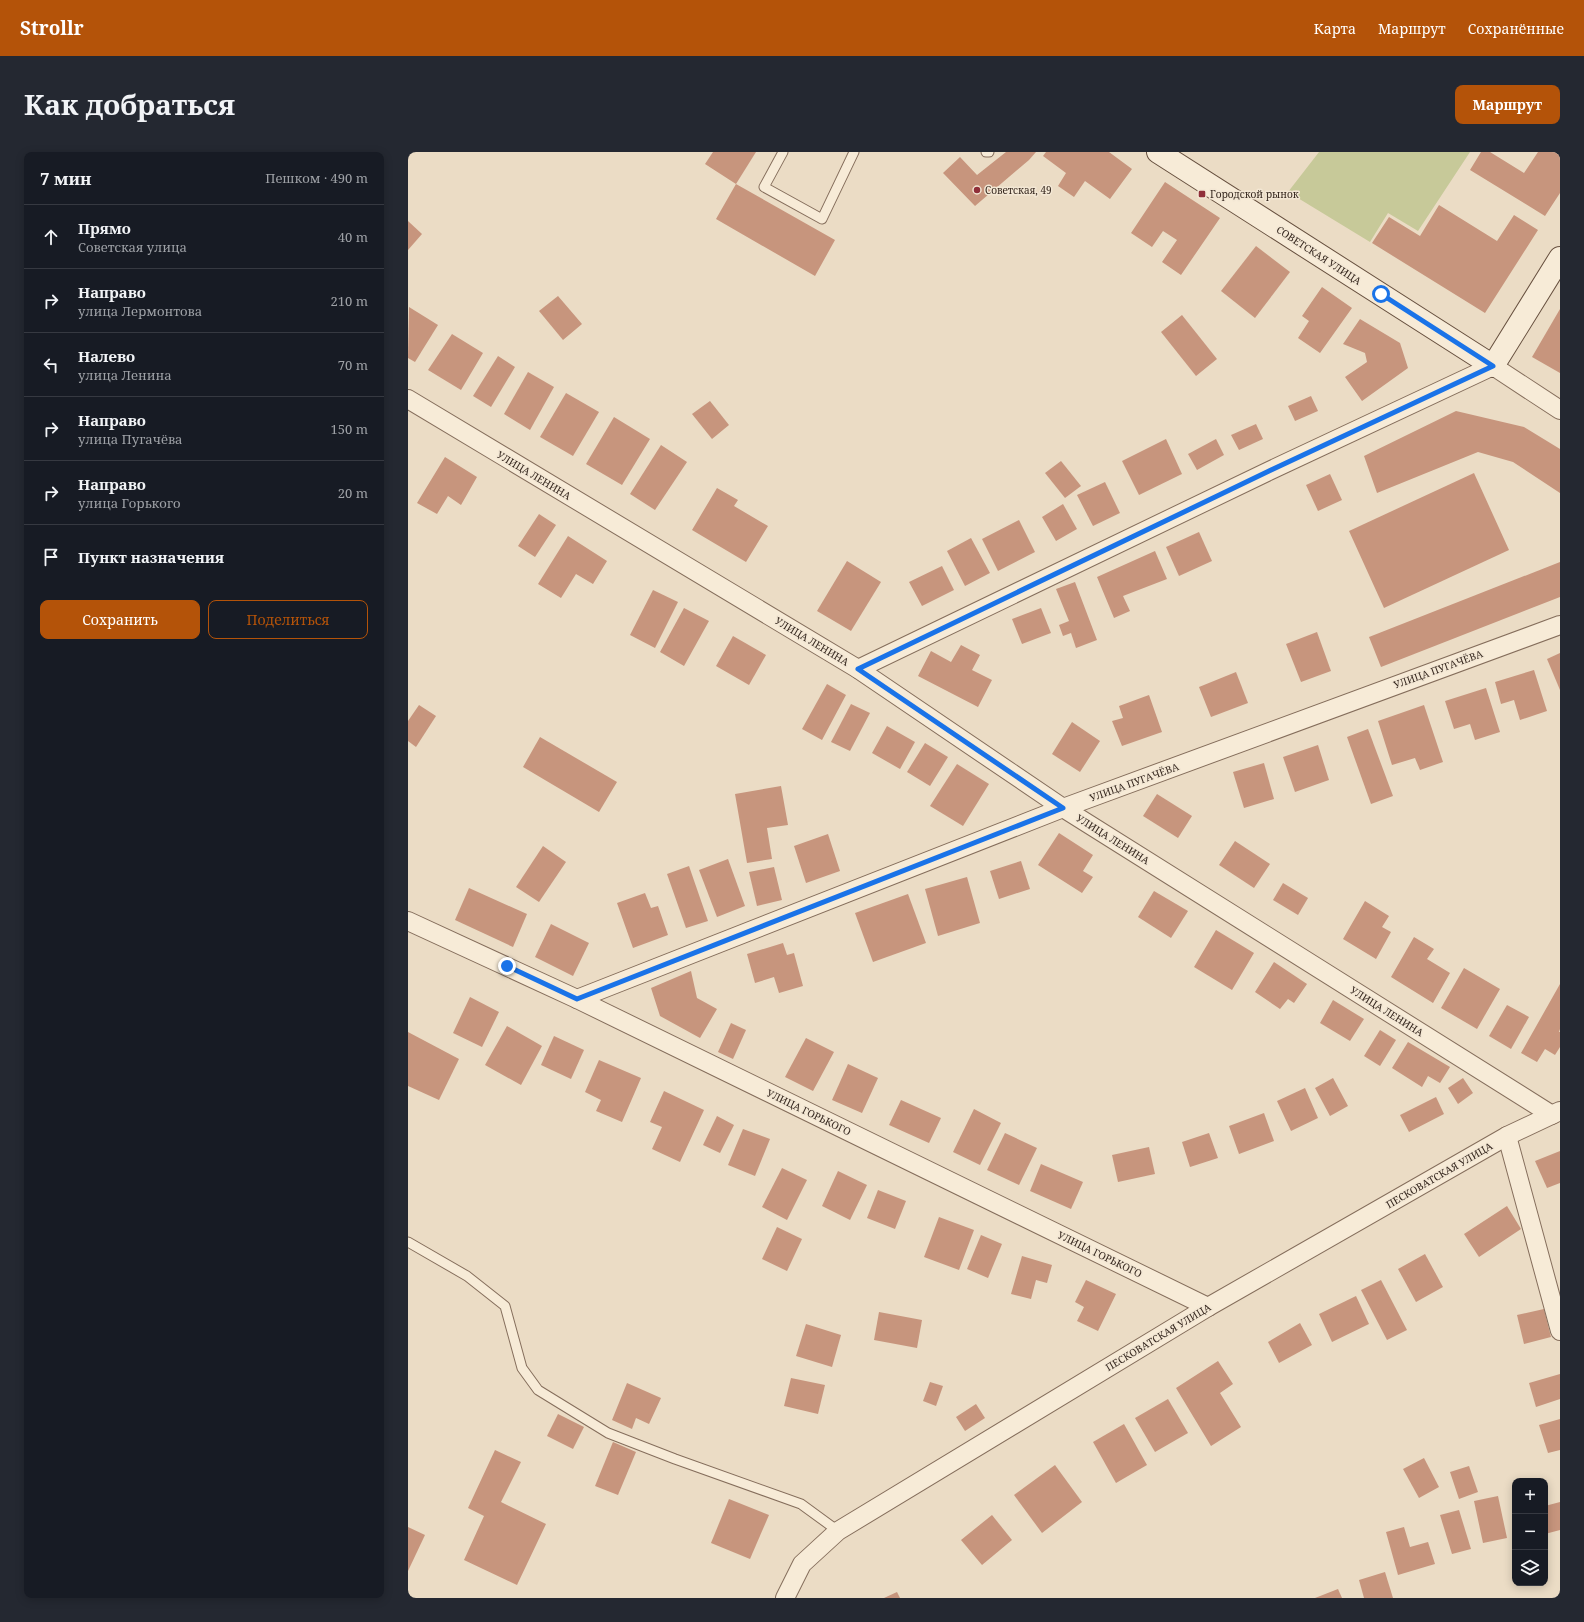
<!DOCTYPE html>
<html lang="ru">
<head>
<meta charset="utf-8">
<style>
	body { margin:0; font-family:"Noto Serif",serif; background:#242831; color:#f1f3f6 }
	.controls { position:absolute; right:12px; bottom:12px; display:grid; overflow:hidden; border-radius:8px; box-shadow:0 2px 10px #0003 }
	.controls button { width:36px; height:36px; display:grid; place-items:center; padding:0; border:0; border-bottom:1px solid #363941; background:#171b24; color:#f1f3f6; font:20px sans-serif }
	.stop { position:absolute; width:12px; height:12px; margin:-9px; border:3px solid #1a73e8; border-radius:50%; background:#fff }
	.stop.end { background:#1a73e8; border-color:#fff; box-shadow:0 1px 4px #0008 }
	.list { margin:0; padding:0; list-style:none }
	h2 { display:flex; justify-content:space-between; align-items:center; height:52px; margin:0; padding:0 16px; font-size:17px }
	h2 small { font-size:13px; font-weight:400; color:#9ea1a6 }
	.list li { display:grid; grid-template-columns:26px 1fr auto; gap:12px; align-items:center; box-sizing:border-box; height:64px; padding:0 16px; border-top:1px solid #363941 }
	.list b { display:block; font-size:15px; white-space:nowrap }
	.list p { margin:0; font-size:13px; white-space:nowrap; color:#9ea1a6 }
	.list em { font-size:13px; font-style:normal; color:#9ea1a6 }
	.actions { display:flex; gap:8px; padding:12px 16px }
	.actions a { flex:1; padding:9px 0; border:1px solid #b45309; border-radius:8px; text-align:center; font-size:14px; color:#b45309 }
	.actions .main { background:#b45309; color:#fff }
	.icon { flex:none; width:22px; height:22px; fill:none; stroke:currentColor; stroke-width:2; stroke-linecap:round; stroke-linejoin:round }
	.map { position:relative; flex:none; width:1152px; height:1446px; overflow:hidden; border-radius:8px }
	header { display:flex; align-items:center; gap:24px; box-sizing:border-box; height:56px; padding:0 20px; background:#b45309; color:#fff }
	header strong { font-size:19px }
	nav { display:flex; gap:22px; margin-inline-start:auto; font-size:14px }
	.intro { display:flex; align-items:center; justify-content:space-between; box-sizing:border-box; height:96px; padding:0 24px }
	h1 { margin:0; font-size:28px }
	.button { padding:10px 18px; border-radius:8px; background:#b45309; color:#fff; font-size:14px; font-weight:700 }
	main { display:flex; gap:24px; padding:0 24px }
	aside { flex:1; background:#171b24; border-radius:8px; box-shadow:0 2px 10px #0003 }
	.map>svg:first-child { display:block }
</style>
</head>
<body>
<header>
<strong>Strollr</strong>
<nav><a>Карта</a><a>Маршрут</a><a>Сохранённые</a></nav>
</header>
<div class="intro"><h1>Как добраться</h1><a class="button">Маршрут</a></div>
<main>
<aside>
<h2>7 мин<small>Пешком · 490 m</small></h2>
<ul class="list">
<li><svg class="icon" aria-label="ahead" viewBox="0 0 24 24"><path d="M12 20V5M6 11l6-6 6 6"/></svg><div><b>Прямо</b><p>Советская улица</p></div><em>40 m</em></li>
<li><svg class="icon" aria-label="right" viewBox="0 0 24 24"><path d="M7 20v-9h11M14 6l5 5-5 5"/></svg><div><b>Направо</b><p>улица Лермонтова</p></div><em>210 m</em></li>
<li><svg class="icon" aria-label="left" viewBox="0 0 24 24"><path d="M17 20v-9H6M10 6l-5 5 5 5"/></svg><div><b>Налево</b><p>улица Ленина</p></div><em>70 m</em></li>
<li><svg class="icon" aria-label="right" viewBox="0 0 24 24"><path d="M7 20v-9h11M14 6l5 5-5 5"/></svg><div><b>Направо</b><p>улица Пугачёва</p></div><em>150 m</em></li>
<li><svg class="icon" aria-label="right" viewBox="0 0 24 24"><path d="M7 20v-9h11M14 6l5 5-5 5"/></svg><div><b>Направо</b><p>улица Горького</p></div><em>20 m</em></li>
<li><svg class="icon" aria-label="arrive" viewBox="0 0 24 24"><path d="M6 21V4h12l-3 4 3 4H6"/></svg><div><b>Пункт назначения</b></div></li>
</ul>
<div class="actions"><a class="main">Сохранить</a><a>Поделиться</a></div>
</aside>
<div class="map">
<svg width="1152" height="1446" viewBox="0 0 1152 1446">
	<rect width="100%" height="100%" fill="#ebdcc5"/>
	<path fill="#c7c999" d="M 911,0 L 1062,0 L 1010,79 L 980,61 L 962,90 L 880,40 Z"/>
	<g fill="#c7957d">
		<path d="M 305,0 L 348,0 L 328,32 L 427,88 L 407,124 L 308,67 L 328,32 L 297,12 Z"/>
		<path d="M 598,0 L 628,0 L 621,8 L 567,54 L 535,21 L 552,5 L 569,23 Z"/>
		<path d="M 638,0 L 701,0 L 724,17 L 702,47 L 677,29 L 666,45 L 650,34 L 658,21 L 635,4 Z"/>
		<path d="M 1073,0 L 1082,0 L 1116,21 L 1130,0 L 1152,0 L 1152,41 L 1137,64 L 1062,18 Z"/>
		<path d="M 757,30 L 812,66 L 773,123 L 754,110 L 769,88 L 755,79 L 744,95 L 723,81 Z"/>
		<path d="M 1031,53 L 1089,89 L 1106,63 L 1130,78 L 1077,161 L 964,91 L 981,65 L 1012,84 Z"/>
		<path d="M 0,69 L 14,82 L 0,98 Z"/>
		<path d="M 848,94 L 882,120 L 847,166 L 813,139 Z"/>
		<path d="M 914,135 L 944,156 L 912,201 L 890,186 L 901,169 L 894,164 Z"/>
		<path d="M 150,144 L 174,172 L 155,188 L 131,159 Z"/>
		<path d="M 1,155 L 30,173 L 7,210 L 0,206 Z"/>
		<path d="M 1152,157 L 1152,221 L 1124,205 Z"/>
		<path d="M 774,163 L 809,207 L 788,224 L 753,180 Z"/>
		<path d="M 952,167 L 992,191 L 1000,216 L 954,249 L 937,225 L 959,210 L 957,201 L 935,192 Z"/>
		<path d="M 44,182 L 75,201 L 53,238 L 20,218 Z"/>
		<path d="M 90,204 L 107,215 L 83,255 L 65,244 Z"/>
		<path d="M 120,220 L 146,235 L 122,278 L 96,262 Z"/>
		<path d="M 158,241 L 191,260 L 165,304 L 132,285 Z"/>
		<path d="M 903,244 L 910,259 L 887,269 L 880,254 Z"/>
		<path d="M 302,249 L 321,273 L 304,287 L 284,262 Z"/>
		<path d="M 1048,259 L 1116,275 L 1152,297 L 1152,341 L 1105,310 L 1070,300 L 969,341 L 956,304 Z"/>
		<path d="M 206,265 L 242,287 L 214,333 L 178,312 Z"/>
		<path d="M 848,272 L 855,287 L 831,298 L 823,283 Z"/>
		<path d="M 758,287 L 774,322 L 731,343 L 714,309 Z"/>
		<path d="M 808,287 L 816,303 L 789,318 L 780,302 Z"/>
		<path d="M 253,293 L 279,310 L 247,358 L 222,342 Z"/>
		<path d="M 37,305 L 69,325 L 53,353 L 40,344 L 29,362 L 9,351 Z"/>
		<path d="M 653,309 L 673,334 L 657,346 L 637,321 Z"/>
		<path d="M 1066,321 L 1101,398 L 976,456 L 941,379 Z"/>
		<path d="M 922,322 L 934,348 L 910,359 L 898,333 Z"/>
		<path d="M 697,330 L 712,361 L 685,374 L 669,343 Z"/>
		<path d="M 309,336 L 330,348 L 326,354 L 360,374 L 338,410 L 284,378 Z"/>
		<path d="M 655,352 L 669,377 L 648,389 L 634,365 Z"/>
		<path d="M 131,362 L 148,373 L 127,405 L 110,394 Z"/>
		<path d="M 611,368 L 627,400 L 590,419 L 574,387 Z"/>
		<path d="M 791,380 L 804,409 L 771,424 L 758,395 Z"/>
		<path d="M 160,384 L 199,409 L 185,432 L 168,422 L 153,446 L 130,432 Z"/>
		<path d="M 563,386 L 582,421 L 557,434 L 539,399 Z"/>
		<path d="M 747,399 L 759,427 L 715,444 L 722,459 L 706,466 L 689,425 Z"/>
		<path d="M 439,409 L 473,430 L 443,479 L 409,459 Z"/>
		<path d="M 1152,410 L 1152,445 L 973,515 L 961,485 Z"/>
		<path d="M 534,414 L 546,438 L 514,454 L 501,430 Z"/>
		<path d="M 667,430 L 689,488 L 668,496 L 663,481 L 655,484 L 651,473 L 661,469 L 648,437 Z"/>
		<path d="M 245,438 L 270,450 L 247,496 L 222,483 Z"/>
		<path d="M 276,456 L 301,469 L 276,514 L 252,500 Z"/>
		<path d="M 633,456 L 643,481 L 614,492 L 604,467 Z"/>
		<path d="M 909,480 L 923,519 L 893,530 L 878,492 Z"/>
		<path d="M 325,484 L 358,503 L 341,533 L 308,514 Z"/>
		<path d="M 553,493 L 572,503 L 564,518 L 584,528 L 570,555 L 510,524 L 523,499 L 543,510 Z"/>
		<path d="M 1152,501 L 1152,538 L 1139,507 Z"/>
		<path d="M 1126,518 L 1139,559 L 1112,568 L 1106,548 L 1093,552 L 1087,530 Z"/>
		<path d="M 828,520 L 840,551 L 803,565 L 791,535 Z"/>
		<path d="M 419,532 L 438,543 L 414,588 L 394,577 Z"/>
		<path d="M 1078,536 L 1092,580 L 1067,588 L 1062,572 L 1046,577 L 1037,549 Z"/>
		<path d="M 741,543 L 754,580 L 714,594 L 704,569 L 715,566 L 711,554 Z"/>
		<path d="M 443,552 L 462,561 L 442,599 L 423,590 Z"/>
		<path d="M 11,553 L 28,564 L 8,595 L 0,589 L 0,569 Z"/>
		<path d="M 1016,553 L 1035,610 L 1012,618 L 1007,606 L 984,613 L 970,569 Z"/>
		<path d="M 664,570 L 692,589 L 672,620 L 644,602 Z"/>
		<path d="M 479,574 L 507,590 L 492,617 L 464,601 Z"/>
		<path d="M 960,577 L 985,644 L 963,652 L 939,585 Z"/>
		<path d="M 132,585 L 209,630 L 191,660 L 115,615 Z"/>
		<path d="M 517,591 L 540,605 L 522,634 L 499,620 Z"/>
		<path d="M 910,593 L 921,628 L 887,640 L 875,605 Z"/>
		<path d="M 856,611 L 866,647 L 836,656 L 825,620 Z"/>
		<path d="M 549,612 L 581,632 L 555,674 L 522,654 Z"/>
		<path d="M 373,634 L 380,673 L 359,676 L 364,707 L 339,711 L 327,642 Z"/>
		<path d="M 749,642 L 784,664 L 770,686 L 735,664 Z"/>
		<path d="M 651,681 L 685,703 L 675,719 L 685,725 L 674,741 L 630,713 Z"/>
		<path d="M 420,682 L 432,719 L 398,731 L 386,694 Z"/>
		<path d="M 827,689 L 862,712 L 846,736 L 811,713 Z"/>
		<path d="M 135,694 L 158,710 L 131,750 L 108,735 Z"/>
		<path d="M 320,707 L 337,754 L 309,765 L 291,718 Z"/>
		<path d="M 613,709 L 622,737 L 591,747 L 582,719 Z"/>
		<path d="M 281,714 L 300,769 L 278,776 L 259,722 Z"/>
		<path d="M 366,715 L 374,748 L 349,754 L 341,720 Z"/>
		<path d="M 559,725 L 572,771 L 530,784 L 517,737 Z"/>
		<path d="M 875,731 L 900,746 L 890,763 L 865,748 Z"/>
		<path d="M 61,736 L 119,762 L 105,795 L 47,768 Z"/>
		<path d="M 746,739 L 780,759 L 763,786 L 730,765 Z"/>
		<path d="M 237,741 L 243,756 L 250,754 L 260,783 L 225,796 L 209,751 Z"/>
		<path d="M 500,742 L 518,791 L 465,810 L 447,761 Z"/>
		<path d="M 957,749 L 981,764 L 974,775 L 983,780 L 968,807 L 935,787 Z"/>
		<path d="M 143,772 L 181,791 L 165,824 L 127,805 Z"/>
		<path d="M 808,778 L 846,801 L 824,838 L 786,815 Z"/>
		<path d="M 1006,785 L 1026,797 L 1019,807 L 1042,821 L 1025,851 L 983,825 Z"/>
		<path d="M 375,791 L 379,803 L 386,801 L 395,834 L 371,841 L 366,825 L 347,831 L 339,802 Z"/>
		<path d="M 866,810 L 899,832 L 886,851 L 880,847 L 872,857 L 847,840 Z"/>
		<path d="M 1056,816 L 1092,837 L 1069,877 L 1033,856 Z"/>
		<path d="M 283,819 L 289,846 L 309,857 L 292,886 L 252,864 L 243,836 Z"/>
		<path d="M 1152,832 L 1152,877 L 1151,880 L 1152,880 L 1152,895 L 1147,903 L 1137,897 L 1129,910 L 1113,901 Z"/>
		<path d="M 62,845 L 91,860 L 74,895 L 45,881 Z"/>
		<path d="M 925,848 L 956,867 L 942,889 L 912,871 Z"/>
		<path d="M 1099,853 L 1121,865 L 1103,897 L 1081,884 Z"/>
		<path d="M 323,871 L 338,878 L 325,907 L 310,900 Z"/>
		<path d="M 99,874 L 134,894 L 113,933 L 77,913 Z"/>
		<path d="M 972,878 L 988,888 L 972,914 L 956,904 Z"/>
		<path d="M 0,880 L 51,907 L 31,948 L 0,934 Z"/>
		<path d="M 146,884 L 176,898 L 163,927 L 133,913 Z"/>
		<path d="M 398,886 L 426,900 L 405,939 L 377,925 Z"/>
		<path d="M 1000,890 L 1042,915 L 1032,931 L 1020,924 L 1014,935 L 984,916 Z"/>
		<path d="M 191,908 L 233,926 L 214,970 L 188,959 L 193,948 L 177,940 Z"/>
		<path d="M 440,912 L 470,926 L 454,961 L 424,948 Z"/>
		<path d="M 925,926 L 940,954 L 922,964 L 907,936 Z"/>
		<path d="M 1055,926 L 1065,941 L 1050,952 L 1040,936 Z"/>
		<path d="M 897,936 L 910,966 L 883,979 L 869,949 Z"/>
		<path d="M 256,939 L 296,958 L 272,1010 L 244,997 L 254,975 L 242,970 Z"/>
		<path d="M 1028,945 L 1036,962 L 1001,980 L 992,963 Z"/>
		<path d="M 493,948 L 533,966 L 521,991 L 481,973 Z"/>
		<path d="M 566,957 L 593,971 L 572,1013 L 545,1000 Z"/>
		<path d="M 856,961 L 866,989 L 831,1002 L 821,974 Z"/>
		<path d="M 309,964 L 326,973 L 312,1001 L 295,993 Z"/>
		<path d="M 335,977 L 362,987 L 347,1024 L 320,1013 Z"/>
		<path d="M 597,981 L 629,996 L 611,1033 L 579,1018 Z"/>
		<path d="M 801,981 L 810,1006 L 782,1015 L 774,990 Z"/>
		<path d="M 741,995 L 747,1022 L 710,1030 L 704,1003 Z"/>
		<path d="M 1152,999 L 1152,1031 L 1139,1036 L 1127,1009 Z"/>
		<path d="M 633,1012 L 675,1030 L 663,1057 L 622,1039 Z"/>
		<path d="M 374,1016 L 399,1028 L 379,1068 L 354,1055 Z"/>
		<path d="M 430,1019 L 459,1033 L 442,1068 L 414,1054 Z"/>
		<path d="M 470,1038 L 498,1049 L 487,1077 L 459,1066 Z"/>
		<path d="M 1099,1054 L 1113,1077 L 1071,1105 L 1056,1082 Z"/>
		<path d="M 531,1065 L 566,1078 L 551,1118 L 516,1105 Z"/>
		<path d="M 369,1075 L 394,1087 L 379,1119 L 354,1107 Z"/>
		<path d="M 573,1083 L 594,1092 L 580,1126 L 559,1117 Z"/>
		<path d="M 1017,1102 L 1035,1135 L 1008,1150 L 990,1117 Z"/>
		<path d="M 614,1104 L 644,1113 L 639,1131 L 628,1128 L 623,1147 L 603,1142 Z"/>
		<path d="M 678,1128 L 708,1142 L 690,1179 L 669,1169 L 676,1155 L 667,1150 Z"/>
		<path d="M 973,1128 L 999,1178 L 979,1188 L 953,1138 Z"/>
		<path d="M 948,1144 L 961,1172 L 924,1190 L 911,1162 Z"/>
		<path d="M 1136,1157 L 1143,1185 L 1116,1192 L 1109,1163 Z"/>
		<path d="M 471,1160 L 514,1168 L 509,1196 L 466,1188 Z"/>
		<path d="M 892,1171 L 904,1193 L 871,1211 L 860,1190 Z"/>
		<path d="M 398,1172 L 433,1183 L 424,1215 L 388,1204 Z"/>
		<path d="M 810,1209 L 825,1232 L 812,1241 L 833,1275 L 803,1294 L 768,1236 Z"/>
		<path d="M 1152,1222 L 1152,1247 L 1128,1255 L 1121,1231 Z"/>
		<path d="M 383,1226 L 417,1233 L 410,1262 L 376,1254 Z"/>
		<path d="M 522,1230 L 535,1234 L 528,1254 L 515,1249 Z"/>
		<path d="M 219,1231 L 253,1246 L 241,1272 L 228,1266 L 224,1277 L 204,1268 Z"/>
		<path d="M 760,1247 L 780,1281 L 747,1300 L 727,1266 Z"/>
		<path d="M 568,1252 L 577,1266 L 557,1279 L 548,1265 Z"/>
		<path d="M 150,1262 L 176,1275 L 165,1297 L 139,1284 Z"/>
		<path d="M 1152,1267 L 1152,1298 L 1140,1301 L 1131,1273 Z"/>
		<path d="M 716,1272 L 739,1313 L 708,1331 L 685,1290 Z"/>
		<path d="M 205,1290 L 228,1300 L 210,1343 L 187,1334 Z"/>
		<path d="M 87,1298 L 113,1310 L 93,1350 L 138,1372 L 109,1433 L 56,1408 L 76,1364 L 60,1356 Z"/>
		<path d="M 1016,1306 L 1031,1335 L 1011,1346 L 995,1317 Z"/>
		<path d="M 647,1313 L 674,1350 L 634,1381 L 606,1343 Z"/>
		<path d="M 1061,1314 L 1070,1340 L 1051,1347 L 1042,1320 Z"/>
		<path d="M 1090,1344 L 1099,1386 L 1075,1391 L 1066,1349 Z"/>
		<path d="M 321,1347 L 361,1363 L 342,1407 L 303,1391 Z"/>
		<path d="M 1152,1350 L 1152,1378 L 1137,1382 L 1137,1354 Z"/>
		<path d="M 1051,1358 L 1063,1397 L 1044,1402 L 1032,1363 Z"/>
		<path d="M 584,1363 L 604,1388 L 574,1413 L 553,1388 Z"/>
		<path d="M 0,1375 L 17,1383 L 0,1419 Z"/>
		<path d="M 996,1375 L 1002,1395 L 1020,1390 L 1027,1412 L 990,1423 L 978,1380 Z"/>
		<path d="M 977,1420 L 985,1446 L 956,1446 L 951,1428 Z"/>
		<path d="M 930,1437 L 934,1446 L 907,1446 Z"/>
		<path d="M 489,1440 L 492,1446 L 476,1446 Z"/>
	</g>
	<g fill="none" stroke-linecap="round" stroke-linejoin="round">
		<g stroke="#856e5c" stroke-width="11">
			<g id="lane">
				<path d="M 375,0 L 356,35 L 414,67 L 446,0"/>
				<path d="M 578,0 L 581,0"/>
				<path d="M 0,1090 L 59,1124 L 97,1154 L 114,1216 L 130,1238 L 200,1281 L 267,1307 L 393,1352 L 430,1379"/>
			</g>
		</g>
		<g stroke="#856e5c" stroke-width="20">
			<g id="street">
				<path d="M 0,247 L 450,517 L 655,656 L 1144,963"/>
				<path d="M 450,517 L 861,319 L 1085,214 L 1152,258"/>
				<path d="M 0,769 L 169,847 L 800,1155"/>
				<path d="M 169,847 L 655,656 L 1152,473"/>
				<path d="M 1099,984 L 1152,1179"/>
				<path d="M 377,1446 L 394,1412 L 430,1379 L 800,1155 L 1099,984 L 1152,959"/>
			</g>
		</g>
		<g stroke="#67503f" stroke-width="24">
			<path id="secondary" d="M 750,0 L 1085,214 L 1152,106"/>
		</g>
		<use href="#lane" stroke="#f7ebd7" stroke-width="9"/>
		<use href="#street" stroke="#f7ebd7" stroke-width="18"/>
		<use href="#secondary" stroke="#f7ebd7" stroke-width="22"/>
	</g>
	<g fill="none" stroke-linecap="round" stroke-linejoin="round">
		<path stroke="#1a73e8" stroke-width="5" d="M 99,814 L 169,847 L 655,656 L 450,517 L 861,319 L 1085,214 L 973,142"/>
	</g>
	<g fill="#902f39" stroke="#f3e7d4" stroke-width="1.5">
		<circle cx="569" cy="38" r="4"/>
		<rect x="790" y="38" width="8" height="8" rx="2"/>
	</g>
	<g text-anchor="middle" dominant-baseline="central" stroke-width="3" stroke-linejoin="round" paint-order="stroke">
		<g font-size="10" fill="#36281f" stroke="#f3e7d4" text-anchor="start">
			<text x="577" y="38">Советская, 49</text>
			<text x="802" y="42">Городской рынок</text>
		</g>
		<g font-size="10" fill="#36281f" stroke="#f3e7d4">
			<text transform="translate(911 103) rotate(33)">СОВЕТСКАЯ УЛИЦА</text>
			<text transform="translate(126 323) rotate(31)">УЛИЦА ЛЕНИНА</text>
			<text transform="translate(404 489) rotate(31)">УЛИЦА ЛЕНИНА</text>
			<text transform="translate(1030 517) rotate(-20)">УЛИЦА ПУГАЧЁВА</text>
			<text transform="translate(726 630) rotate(-20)">УЛИЦА ПУГАЧЁВА</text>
			<text transform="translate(705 687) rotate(32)">УЛИЦА ЛЕНИНА</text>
			<text transform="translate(979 859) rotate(32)">УЛИЦА ЛЕНИНА</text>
			<text transform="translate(401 960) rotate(26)">УЛИЦА ГОРЬКОГО</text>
			<text transform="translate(1031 1023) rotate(-30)">ПЕСКОВАТСКАЯ УЛИЦА</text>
			<text transform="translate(692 1102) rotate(26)">УЛИЦА ГОРЬКОГО</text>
			<text transform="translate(750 1185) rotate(-31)">ПЕСКОВАТСКАЯ УЛИЦА</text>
		</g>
	</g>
</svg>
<div class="controls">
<button>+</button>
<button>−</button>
<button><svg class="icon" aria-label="layers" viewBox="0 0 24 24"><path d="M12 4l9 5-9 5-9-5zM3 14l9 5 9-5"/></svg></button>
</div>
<div class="stop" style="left:973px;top:142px"></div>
<div class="stop end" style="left:99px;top:814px"></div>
</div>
</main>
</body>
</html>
